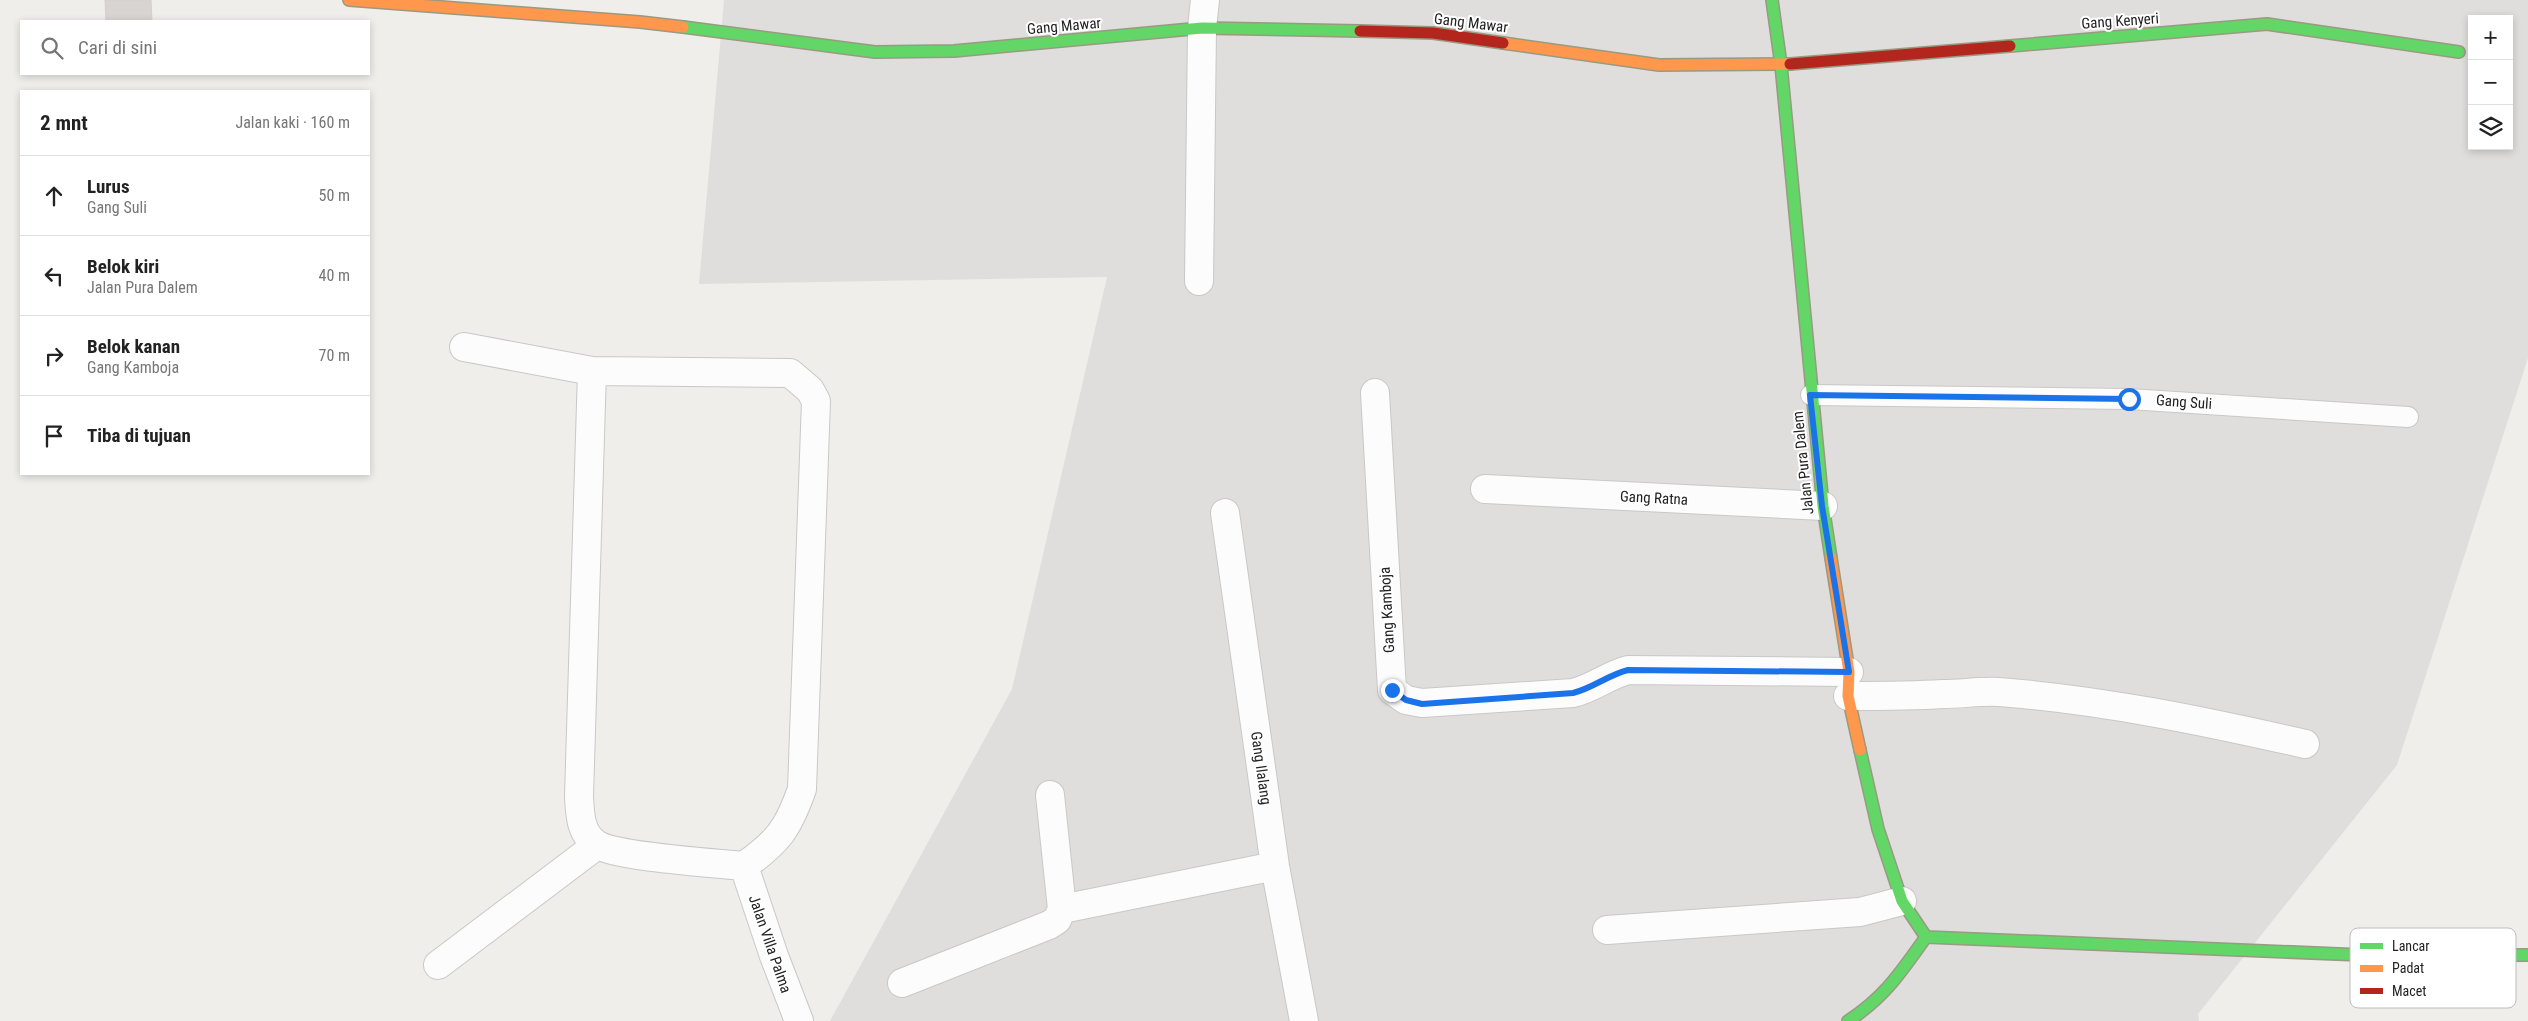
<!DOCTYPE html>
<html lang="id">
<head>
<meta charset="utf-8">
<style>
  body { margin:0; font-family:"Roboto Condensed",sans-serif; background:#f2f2f2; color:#222 }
  .controls { position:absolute; right:15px; top:15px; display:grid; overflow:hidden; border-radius:0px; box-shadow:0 2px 8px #0003 }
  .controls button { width:45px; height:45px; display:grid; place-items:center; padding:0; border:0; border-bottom:1px solid #e0e0e0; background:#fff; color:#222; font:25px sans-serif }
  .stop { position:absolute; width:15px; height:15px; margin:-11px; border:4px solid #1a73e8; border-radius:50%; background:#fff }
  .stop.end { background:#1a73e8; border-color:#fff; box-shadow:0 1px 5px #0008 }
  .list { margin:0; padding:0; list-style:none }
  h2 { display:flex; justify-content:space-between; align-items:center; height:65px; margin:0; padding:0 20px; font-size:21px }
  h2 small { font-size:16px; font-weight:400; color:#767676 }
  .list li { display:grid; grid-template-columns:32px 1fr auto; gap:15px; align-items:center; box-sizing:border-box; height:80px; padding:0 20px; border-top:1px solid #e0e0e0 }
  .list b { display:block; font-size:19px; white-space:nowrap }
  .list p { margin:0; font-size:16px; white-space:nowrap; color:#767676 }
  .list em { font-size:16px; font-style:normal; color:#767676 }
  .icon { flex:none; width:28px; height:28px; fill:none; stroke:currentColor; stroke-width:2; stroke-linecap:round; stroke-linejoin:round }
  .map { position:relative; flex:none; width:2528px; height:1021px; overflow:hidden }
  .search { position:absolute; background:#fff; box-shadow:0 2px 8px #0003; left:20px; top:20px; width:350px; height:55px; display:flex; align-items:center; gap:12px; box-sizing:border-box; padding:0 18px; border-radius:0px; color:#767676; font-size:19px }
  .panel { position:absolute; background:#fff; box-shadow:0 2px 8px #0003; left:20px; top:90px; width:350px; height:385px; border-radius:0px }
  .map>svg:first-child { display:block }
  .residential { fill:#dfdedc; fill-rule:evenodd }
  .building { fill:#d7d4d2; stroke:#d3d0cc }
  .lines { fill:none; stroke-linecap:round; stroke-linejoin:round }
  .lane-casing { stroke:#c9c8c7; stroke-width:22 }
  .street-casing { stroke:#c9c8c7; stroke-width:30 }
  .fast-casing { stroke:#999a82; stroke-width:14 }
  .slow-casing { stroke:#999a82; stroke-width:14 }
  .jam-casing { stroke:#999a82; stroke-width:14 }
  .lane { stroke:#fdfcfc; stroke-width:20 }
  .street { stroke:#fdfcfc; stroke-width:28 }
  .fast { stroke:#63d668; stroke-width:11 }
  .slow { stroke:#ff974d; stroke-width:11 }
  .jam { stroke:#b3261e; stroke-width:11 }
  .route { stroke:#1a73e8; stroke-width:6 }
  .labels { text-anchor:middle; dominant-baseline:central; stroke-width:4; stroke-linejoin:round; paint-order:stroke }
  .street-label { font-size:15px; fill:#222; stroke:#fff }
  .key { fill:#fff; stroke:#bdbdbd; stroke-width:1 }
  .key-label { font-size:14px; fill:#222 }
</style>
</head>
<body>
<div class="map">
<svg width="2528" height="1021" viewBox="0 0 2528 1021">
  <rect width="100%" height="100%" fill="#f0eeeb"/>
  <!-- residential -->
  <path class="residential" d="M724 0H2528V358L2397 765 2198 1014 2199 1021H830L1012 689 1107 277 699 284ZM2472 19H2509V146H2472Z"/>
  <!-- building -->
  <path class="building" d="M105 0H151L152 21H106Z"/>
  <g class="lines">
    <defs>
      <path id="lane" d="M1811 395 2129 399 2408 417"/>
      <path id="street" d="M1199 281 1202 28 1205 0
        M464 347 592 371 790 373 810 390 816 401 802 789C788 829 778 842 744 866 716 863 615 857 596 844 580 833 580 814 579 796L592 371
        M1375 393 1392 690 1406 700 1422 703 1573 693C1593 688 1609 675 1628 670L1849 672
        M1485 489 1823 506
        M1225 513 1275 866 1304 1021
        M1848 696C1880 696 1911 696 1943 694 1961 694 1981 691 1999 692 2103 700 2204 721 2305 744
        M1050 795 1062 909
        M744 866 774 956 799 1021
        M1607 930 1860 912 1902 901
        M438 965 597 845
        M902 983 1049 925 1057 920 1062 909 1275 866"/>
      <path id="fast" d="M1772 0 1781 65 1823 506 1831 558
        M683 27 875 52 954 51 1202 28 1360 31
        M2010 46 2267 24 2459 52
        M1860 750 1878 829 1902 901 1926 937
        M1926 937 2386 956 2528 955
        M1848 1021C1885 997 1901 972 1926 937"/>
      <path id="slow" d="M349 0 640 22 683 27
        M1503 43 1659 65 1790 64
        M1831 558 1849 672 1848 696 1860 750"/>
      <path id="jam" d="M1360 31 1433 33 1503 43
        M1790 64 2010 46"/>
    </defs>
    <!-- lane casing -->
    <use href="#lane" class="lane-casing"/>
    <!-- street casing -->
    <use href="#street" class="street-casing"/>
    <!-- fast casing -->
    <use href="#fast" class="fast-casing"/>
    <!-- slow casing -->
    <use href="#slow" class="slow-casing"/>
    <!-- jam casing -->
    <use href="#jam" class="jam-casing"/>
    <!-- lane -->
    <use href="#lane" class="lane"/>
    <!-- street -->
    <use href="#street" class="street"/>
    <!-- fast -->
    <use href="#fast" class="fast"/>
    <!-- slow -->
    <use href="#slow" class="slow"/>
    <!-- jam -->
    <use href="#jam" class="jam"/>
  </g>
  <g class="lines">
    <!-- route -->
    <path class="route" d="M1392 690 1406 700 1422 704 1573 693C1593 688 1608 675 1628 670L1849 672 1822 506 1810 395 2129 399"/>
  </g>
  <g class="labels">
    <!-- street labels -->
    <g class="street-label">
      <text transform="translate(2120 21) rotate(-4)">Gang Kenyeri</text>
      <text transform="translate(1471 23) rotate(7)">Gang Mawar</text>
      <text transform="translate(1064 26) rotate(-5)">Gang Mawar</text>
      <text transform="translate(2184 402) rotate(4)">Gang Suli</text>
      <text transform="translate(1803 463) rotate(-96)">Jalan Pura Dalem</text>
      <text transform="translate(1654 498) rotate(3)">Gang Ratna</text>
      <text transform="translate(1387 610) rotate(-93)">Gang Kamboja</text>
      <text transform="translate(1261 768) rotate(82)">Gang Ilalang</text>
      <text transform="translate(770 944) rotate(71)">Jalan Villa Palma</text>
    </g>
  </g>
  <!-- legend -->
  <rect x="2350" y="928" width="166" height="80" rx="8" class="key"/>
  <rect x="2360" y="943" width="23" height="6" fill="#63d668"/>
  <rect x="2360" y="965" width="23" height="7" fill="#ff974d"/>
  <rect x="2360" y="988" width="23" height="6" fill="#b3261e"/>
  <g class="key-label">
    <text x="2392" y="951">Lancar</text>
    <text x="2392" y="973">Padat</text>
    <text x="2392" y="996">Macet</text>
  </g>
</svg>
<div class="controls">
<button>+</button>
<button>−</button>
<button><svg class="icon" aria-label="layers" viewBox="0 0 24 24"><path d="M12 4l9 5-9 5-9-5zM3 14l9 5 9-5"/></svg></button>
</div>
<div class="stop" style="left:2129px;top:399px"></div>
<div class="stop end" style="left:1392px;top:690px"></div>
<div class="search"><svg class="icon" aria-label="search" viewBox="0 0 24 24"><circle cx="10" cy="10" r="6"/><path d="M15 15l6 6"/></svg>Cari di sini</div>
<section class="panel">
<h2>2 mnt<small>Jalan kaki · 160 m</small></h2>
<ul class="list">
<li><svg class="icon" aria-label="ahead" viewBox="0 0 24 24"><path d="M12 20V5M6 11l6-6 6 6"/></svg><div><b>Lurus</b><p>Gang Suli</p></div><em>50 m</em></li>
<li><svg class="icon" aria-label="left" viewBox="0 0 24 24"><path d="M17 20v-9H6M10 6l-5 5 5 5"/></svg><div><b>Belok kiri</b><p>Jalan Pura Dalem</p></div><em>40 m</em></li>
<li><svg class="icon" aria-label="right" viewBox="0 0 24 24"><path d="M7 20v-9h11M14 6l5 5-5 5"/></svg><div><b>Belok kanan</b><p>Gang Kamboja</p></div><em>70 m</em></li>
<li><svg class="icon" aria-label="arrive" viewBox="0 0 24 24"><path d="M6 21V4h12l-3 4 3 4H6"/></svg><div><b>Tiba di tujuan</b></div></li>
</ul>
</section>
</div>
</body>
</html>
